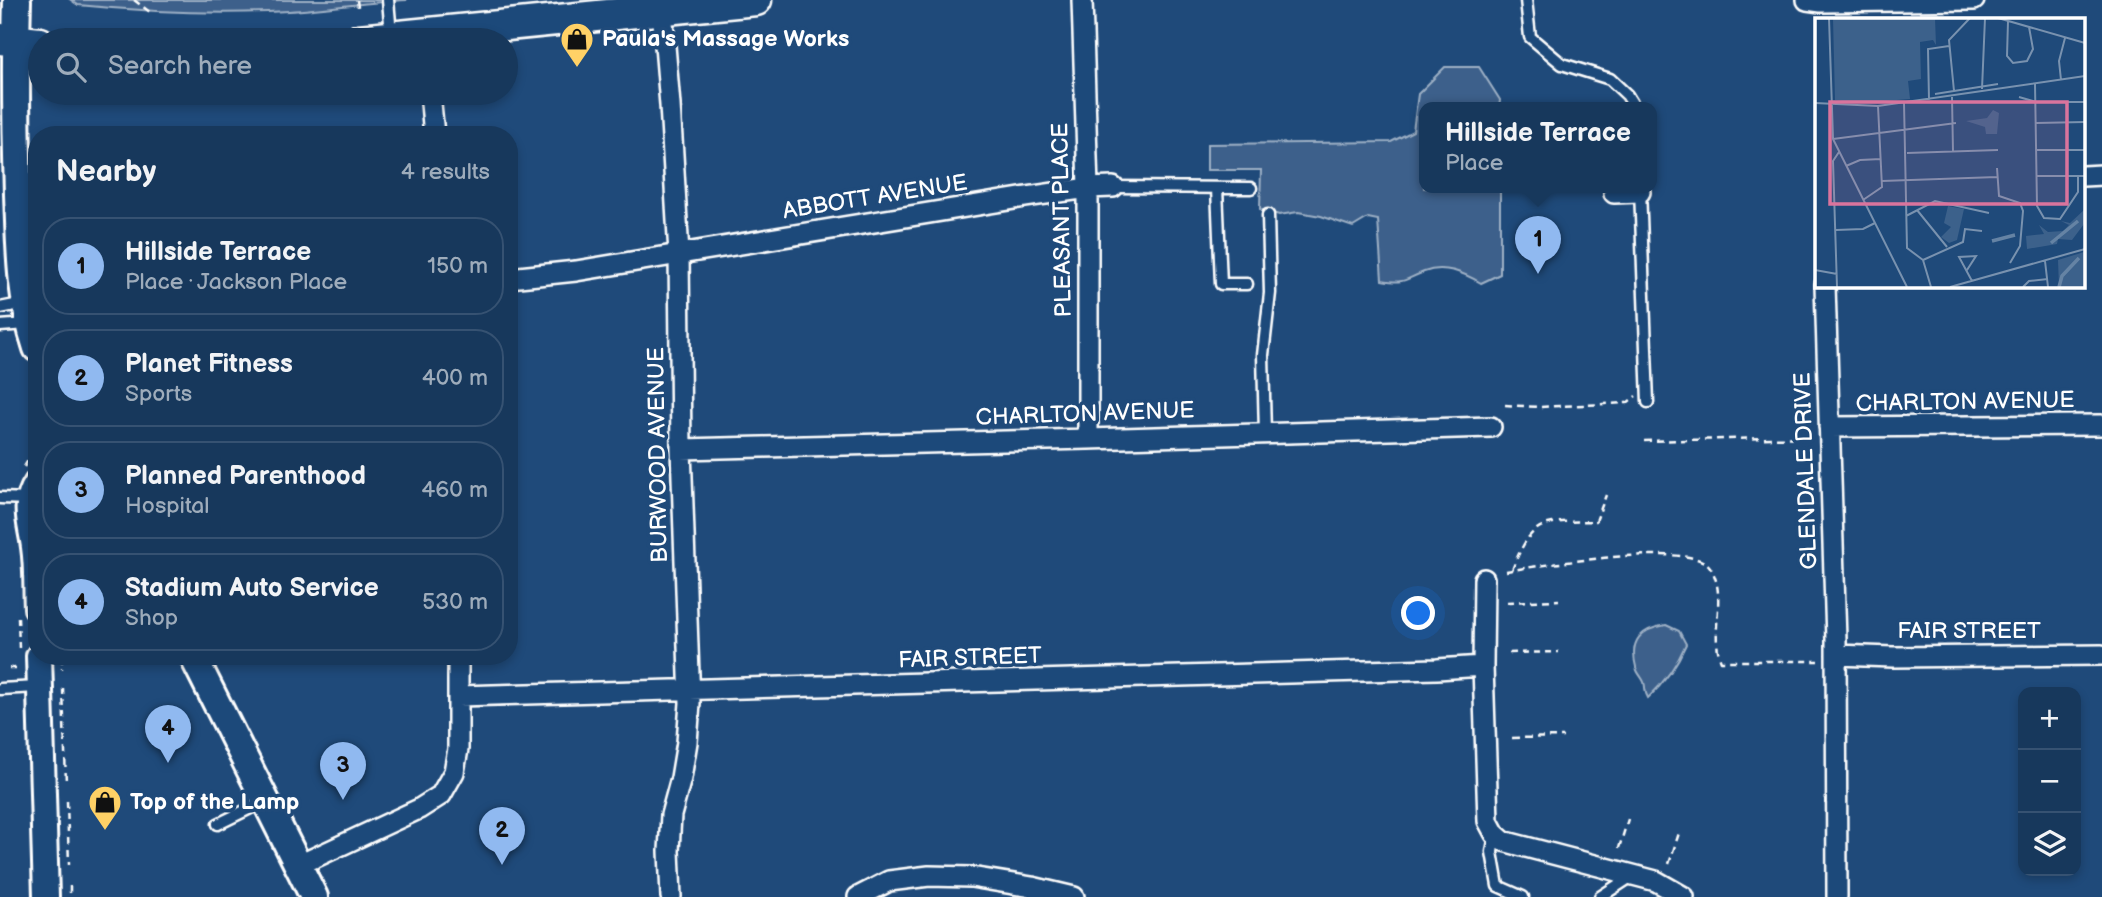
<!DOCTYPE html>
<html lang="en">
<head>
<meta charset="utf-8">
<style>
  body { margin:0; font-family:"Balsamiq Sans",sans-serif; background:#244365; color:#f1f3f6 }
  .controls { position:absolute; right:21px; bottom:21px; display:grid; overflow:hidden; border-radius:14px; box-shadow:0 4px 10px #0003 }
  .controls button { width:63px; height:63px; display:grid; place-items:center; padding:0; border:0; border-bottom:2px solid #365272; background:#17385c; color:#f1f3f6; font:35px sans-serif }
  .you { position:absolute; left:1419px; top:614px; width:24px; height:24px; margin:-18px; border:5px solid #fff; border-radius:50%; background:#1a73e8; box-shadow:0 0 0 10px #1a73e833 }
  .badge { display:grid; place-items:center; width:46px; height:46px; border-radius:50%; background:#90b9f0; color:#111; font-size:23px; font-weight:700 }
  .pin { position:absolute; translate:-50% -58px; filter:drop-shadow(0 2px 4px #0008) }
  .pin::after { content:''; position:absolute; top:37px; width:24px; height:21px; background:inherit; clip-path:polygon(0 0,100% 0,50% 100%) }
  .popup { position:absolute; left:1419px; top:102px; width:238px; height:91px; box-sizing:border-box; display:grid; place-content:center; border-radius:14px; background:#17385c; filter:drop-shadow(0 2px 5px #0005); font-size:23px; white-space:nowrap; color:#9eacbb }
  .popup b { font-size:26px; color:#f1f3f6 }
  .popup::after { content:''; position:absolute; left:50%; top:100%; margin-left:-14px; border:14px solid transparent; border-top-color:#17385c }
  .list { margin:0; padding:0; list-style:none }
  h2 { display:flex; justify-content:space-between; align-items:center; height:91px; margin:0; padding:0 28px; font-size:30px }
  h2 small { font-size:23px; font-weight:400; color:#9eacbb }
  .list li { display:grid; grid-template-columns:46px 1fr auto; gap:21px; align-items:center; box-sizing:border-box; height:98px; margin:0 14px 14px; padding:0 14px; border:2px solid #365272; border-radius:28px }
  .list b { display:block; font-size:26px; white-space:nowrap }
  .list p { margin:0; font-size:23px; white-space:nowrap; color:#9eacbb }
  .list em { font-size:23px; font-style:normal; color:#9eacbb }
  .icon { flex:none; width:38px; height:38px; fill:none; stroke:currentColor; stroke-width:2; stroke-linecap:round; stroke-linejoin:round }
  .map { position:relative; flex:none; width:2102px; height:897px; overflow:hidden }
  .search { position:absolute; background:#17385c; box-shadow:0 4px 10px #0003; left:28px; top:28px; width:490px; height:77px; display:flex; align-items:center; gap:18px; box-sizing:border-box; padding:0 24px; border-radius:38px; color:#9eacbb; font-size:26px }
  .panel { position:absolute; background:#17385c; box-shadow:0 4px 10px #0003; left:28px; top:126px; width:490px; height:539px; border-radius:28px }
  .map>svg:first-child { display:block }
  .green { fill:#3c618b; stroke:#9eb0c5; stroke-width:2 }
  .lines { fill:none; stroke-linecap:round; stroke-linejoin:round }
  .service-casing { stroke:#fff; stroke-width:15 }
  .minor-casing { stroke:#fff; stroke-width:24 }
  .tertiary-casing { stroke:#fff; stroke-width:30 }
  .secondary-casing { stroke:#fff; stroke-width:32 }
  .primary-casing { stroke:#fff; stroke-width:35 }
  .path { stroke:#fff; stroke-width:2.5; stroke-dasharray:7 5; stroke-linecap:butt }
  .service { stroke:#1f4a7a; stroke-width:10 }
  .minor { stroke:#1f4a7a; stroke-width:19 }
  .tertiary { stroke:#1f4a7a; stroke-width:24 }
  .secondary { stroke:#1f4a7a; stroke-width:26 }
  .primary { stroke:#1f4a7a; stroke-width:30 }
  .labels { text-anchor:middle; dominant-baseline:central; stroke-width:7; stroke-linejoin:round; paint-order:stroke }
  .poi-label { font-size:23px; font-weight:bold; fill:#fff; stroke:#1f4a7a; text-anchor:start }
  .street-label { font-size:23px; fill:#fff; stroke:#1f4a7a }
  .inset-river { fill:none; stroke:#6583a4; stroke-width:3.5 }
  .inset-road { fill:none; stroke:#7992af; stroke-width:2 }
  .view { fill:#da749d; fill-opacity:0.15; stroke:#da749d; stroke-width:3.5 }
  .inset-edge { fill:none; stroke:#fff; stroke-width:3.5 }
</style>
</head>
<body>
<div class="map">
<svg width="2102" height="897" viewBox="0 0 2102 897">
  <rect width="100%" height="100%" fill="#1f4a7a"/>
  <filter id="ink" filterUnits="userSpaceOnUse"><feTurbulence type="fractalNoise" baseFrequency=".0143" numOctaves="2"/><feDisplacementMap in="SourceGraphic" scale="14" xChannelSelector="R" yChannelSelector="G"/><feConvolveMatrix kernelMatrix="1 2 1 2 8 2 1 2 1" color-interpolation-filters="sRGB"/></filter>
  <g filter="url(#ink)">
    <!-- green -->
    <path class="green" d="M71 0H407C367 2 328 9 289 11 218 15 148 12 78 5Z
      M1445 67H1479L1500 100 1499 108H1424V188H1500V274L1481 283C1464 273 1444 264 1424 272 1403 280 1406 284 1382 280L1378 220 1368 218 1353 227 1321 216 1298 212 1279 215 1260 209 1261 170H1207V144L1391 142 1413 131 1418 94Z
      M1666 625 1679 631 1686 644C1677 665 1665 682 1648 698 1644 692 1646 688 1644 682 1642 677 1637 673 1636 667 1629 640 1641 629 1666 625Z"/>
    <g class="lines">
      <defs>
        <path id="service" d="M388 0 391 34
          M1526 0 1530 37 1562 64 1610 79 1627 95 1635 108
          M1113 187 1251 188
          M1217 188 1221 284H1247
          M1640 189 1648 402
          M0 308 25 303
          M0 326 27 324
          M1265 433 1263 355 1270 293 1268 215
          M0 498 29 499
          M0 689 38 687
          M218 824 263 802
          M1495 834 1492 852 1498 886 1523 897
          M1600 897 1632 876"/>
        <path id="minor" d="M1082 0 1088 188V439
          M1807 0 1821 2 1974 0
          M662 10 670 105 679 254 681 449 690 703 687 742 681 778 671 815 669 851 671 897
          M430 93 434 135
          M2083 176 2102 175
          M1614 193 1640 192
          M509 278 576 271 1026 197 1088 188 1113 187
          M1825 285 1836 640 1837 897
          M1829 427 2102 425
          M681 449 1088 439 1491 427
          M1484 579 1483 666 1488 821 1495 834 1503 841 1656 881 1684 897
          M1836 655 1893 657 2102 655
          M459 696 1437 669 1483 666
          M299 865 419 809 441 795 454 772 458 749V656
          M858 897 889 881 929 876 971 877 1032 887 1074 897"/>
        <path id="tertiary" d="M37 483C22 505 31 524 34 547 37 567 36 588 37 608
          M39 656 46 897"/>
        <path id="secondary" d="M17 0C15 65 16 129 18 194 20 246 20 298 37 348
          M193 656 314 897"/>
        <path id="primary" d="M0 39 40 43
          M359 40 756 0"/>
      </defs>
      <!-- service casing -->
      <use href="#service" class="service-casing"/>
      <!-- minor casing -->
      <use href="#minor" class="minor-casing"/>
      <!-- tertiary casing -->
      <use href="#tertiary" class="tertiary-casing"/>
      <!-- secondary casing -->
      <use href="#secondary" class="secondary-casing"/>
      <!-- primary casing -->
      <use href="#primary" class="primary-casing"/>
      <!-- path -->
      <path class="path" d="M134 0 150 12
        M357 0 358 7
        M1505 405 1539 407 1627 403 1636 396
        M1644 441 1812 437
        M24 467 37 445
        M1512 570C1533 516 1544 523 1596 521L1606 495
        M1506 571C1538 566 1693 540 1710 567 1728 595 1709 631 1721 661H1818
        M1507 602 1559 600
        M18 617 19 649
        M1509 653 1559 652
        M62 656V669
        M9 668H20
        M63 688 66 784
        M1512 738 1563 737
        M67 801 69 865
        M1619 848 1628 819
        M1669 864 1679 833
        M70 886V897"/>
      <!-- service -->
      <use href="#service" class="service"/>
      <!-- minor -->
      <use href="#minor" class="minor"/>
      <!-- tertiary -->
      <use href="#tertiary" class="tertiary"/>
      <!-- secondary -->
      <use href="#secondary" class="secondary"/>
      <!-- primary -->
      <use href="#primary" class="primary"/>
    </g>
  </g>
  <!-- icons -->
  <defs>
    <symbol id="shop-pin" viewBox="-11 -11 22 30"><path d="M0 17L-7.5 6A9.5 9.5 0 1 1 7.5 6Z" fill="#ffd166" stroke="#1f4a7a"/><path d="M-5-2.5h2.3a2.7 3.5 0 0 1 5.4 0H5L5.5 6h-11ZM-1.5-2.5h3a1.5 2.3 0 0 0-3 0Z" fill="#111"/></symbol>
  </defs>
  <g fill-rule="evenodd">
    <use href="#shop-pin" x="558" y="20" width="38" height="52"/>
    <use href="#shop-pin" x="86" y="783" width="38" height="52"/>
  </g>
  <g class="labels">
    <!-- poi labels -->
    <g class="poi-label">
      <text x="602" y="39">Paula's Massage Works</text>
      <text x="130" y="802">Top of the Lamp</text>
    </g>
    <!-- street labels -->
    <g class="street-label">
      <text transform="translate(875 197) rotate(-9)">ABBOTT AVENUE</text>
      <text transform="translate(1062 220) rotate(-91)">PLEASANT PLACE</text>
      <text transform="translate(1965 402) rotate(-1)">CHARLTON AVENUE</text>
      <text transform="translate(1085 414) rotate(-2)">CHARLTON AVENUE</text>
      <text transform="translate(658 455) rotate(-91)">BURWOOD AVENUE</text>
      <text transform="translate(1806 471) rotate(-92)">GLENDALE DRIVE</text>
      <text x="1969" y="631">FAIR STREET</text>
      <text transform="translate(970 658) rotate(-2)">FAIR STREET</text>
    </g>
  </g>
  <!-- overview -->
  <g transform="translate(1815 18)">
    <rect width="270" height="270" fill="#1f4a7a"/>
    <path d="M18 0H120L121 27 118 22 105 24 106 61 93 63 95 81 43 85 20 82ZM178 92 184 95 182 116H171L170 109 151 103 172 100ZM133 188 149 191 142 222 134 225 126 219 136 209 129 205ZM269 192V206L257 222 243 221 242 226 212 231 211 218 229 216 224 207 233 214 248 213 254 207 246 203 255 205ZM269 234V269H244L243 242Z" fill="#3c618b"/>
    <path class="inset-river" d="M177 223 200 217M236 225 263 203M244 269 247 258 264 240"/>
    <path class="inset-road" d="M14 0 18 121 92 269M183 0 270 25M193 3 192 38 198 45 212 43 218 31 214 9M246 62 244 43 250 20M220 66 222 188 229 200 245 201 263 174V158M167 71 170 0M139 73 134 22 155 0M120 76 183 66M137 79 138 134M204 79 221 84H270M114 82 113 31 134 28M0 85 63 88 270 58M89 85 92 230 108 242 116 269M221 105 270 104M18 121 141 105M221 132H270M92 135 183 132M31 148 45 142 66 141M182 150 184 178 205 185 208 193 205 228 195 245M222 158H270M67 163 182 159M48 182 67 169 63 88M102 192 132 229M91 198 120 183 174 195M21 212 48 211 60 205M108 242 148 224 150 211 167 213M230 243 233 269M0 252 22 256M152 252 161 238 144 239 157 263M22 269 18 143 24 134M135 269 270 231M208 269 214 263 233 261"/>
    <path class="view" d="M15 84H252V186H15Z"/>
    <rect width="270" height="270" class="inset-edge"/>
  </g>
</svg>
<div class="controls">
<button>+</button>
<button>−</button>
<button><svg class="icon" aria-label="layers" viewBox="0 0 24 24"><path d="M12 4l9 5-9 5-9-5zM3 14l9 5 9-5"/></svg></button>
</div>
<div class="you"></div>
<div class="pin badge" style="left:1538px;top:274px">1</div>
<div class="popup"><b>Hillside Terrace</b>Place</div>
<div class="pin badge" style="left:502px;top:865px">2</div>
<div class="pin badge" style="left:343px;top:800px">3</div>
<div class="pin badge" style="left:168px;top:763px">4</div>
<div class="search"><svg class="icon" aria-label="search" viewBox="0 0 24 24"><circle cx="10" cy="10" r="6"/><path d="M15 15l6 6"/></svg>Search here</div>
<section class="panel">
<h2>Nearby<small>4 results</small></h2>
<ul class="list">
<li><span class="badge">1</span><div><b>Hillside Terrace</b><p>Place · Jackson Place</p></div><em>150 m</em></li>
<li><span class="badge">2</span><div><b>Planet Fitness</b><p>Sports</p></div><em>400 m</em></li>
<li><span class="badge">3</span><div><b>Planned Parenthood</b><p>Hospital</p></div><em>460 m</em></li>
<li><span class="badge">4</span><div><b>Stadium Auto Service</b><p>Shop</p></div><em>530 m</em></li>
</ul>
</section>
</div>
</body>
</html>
